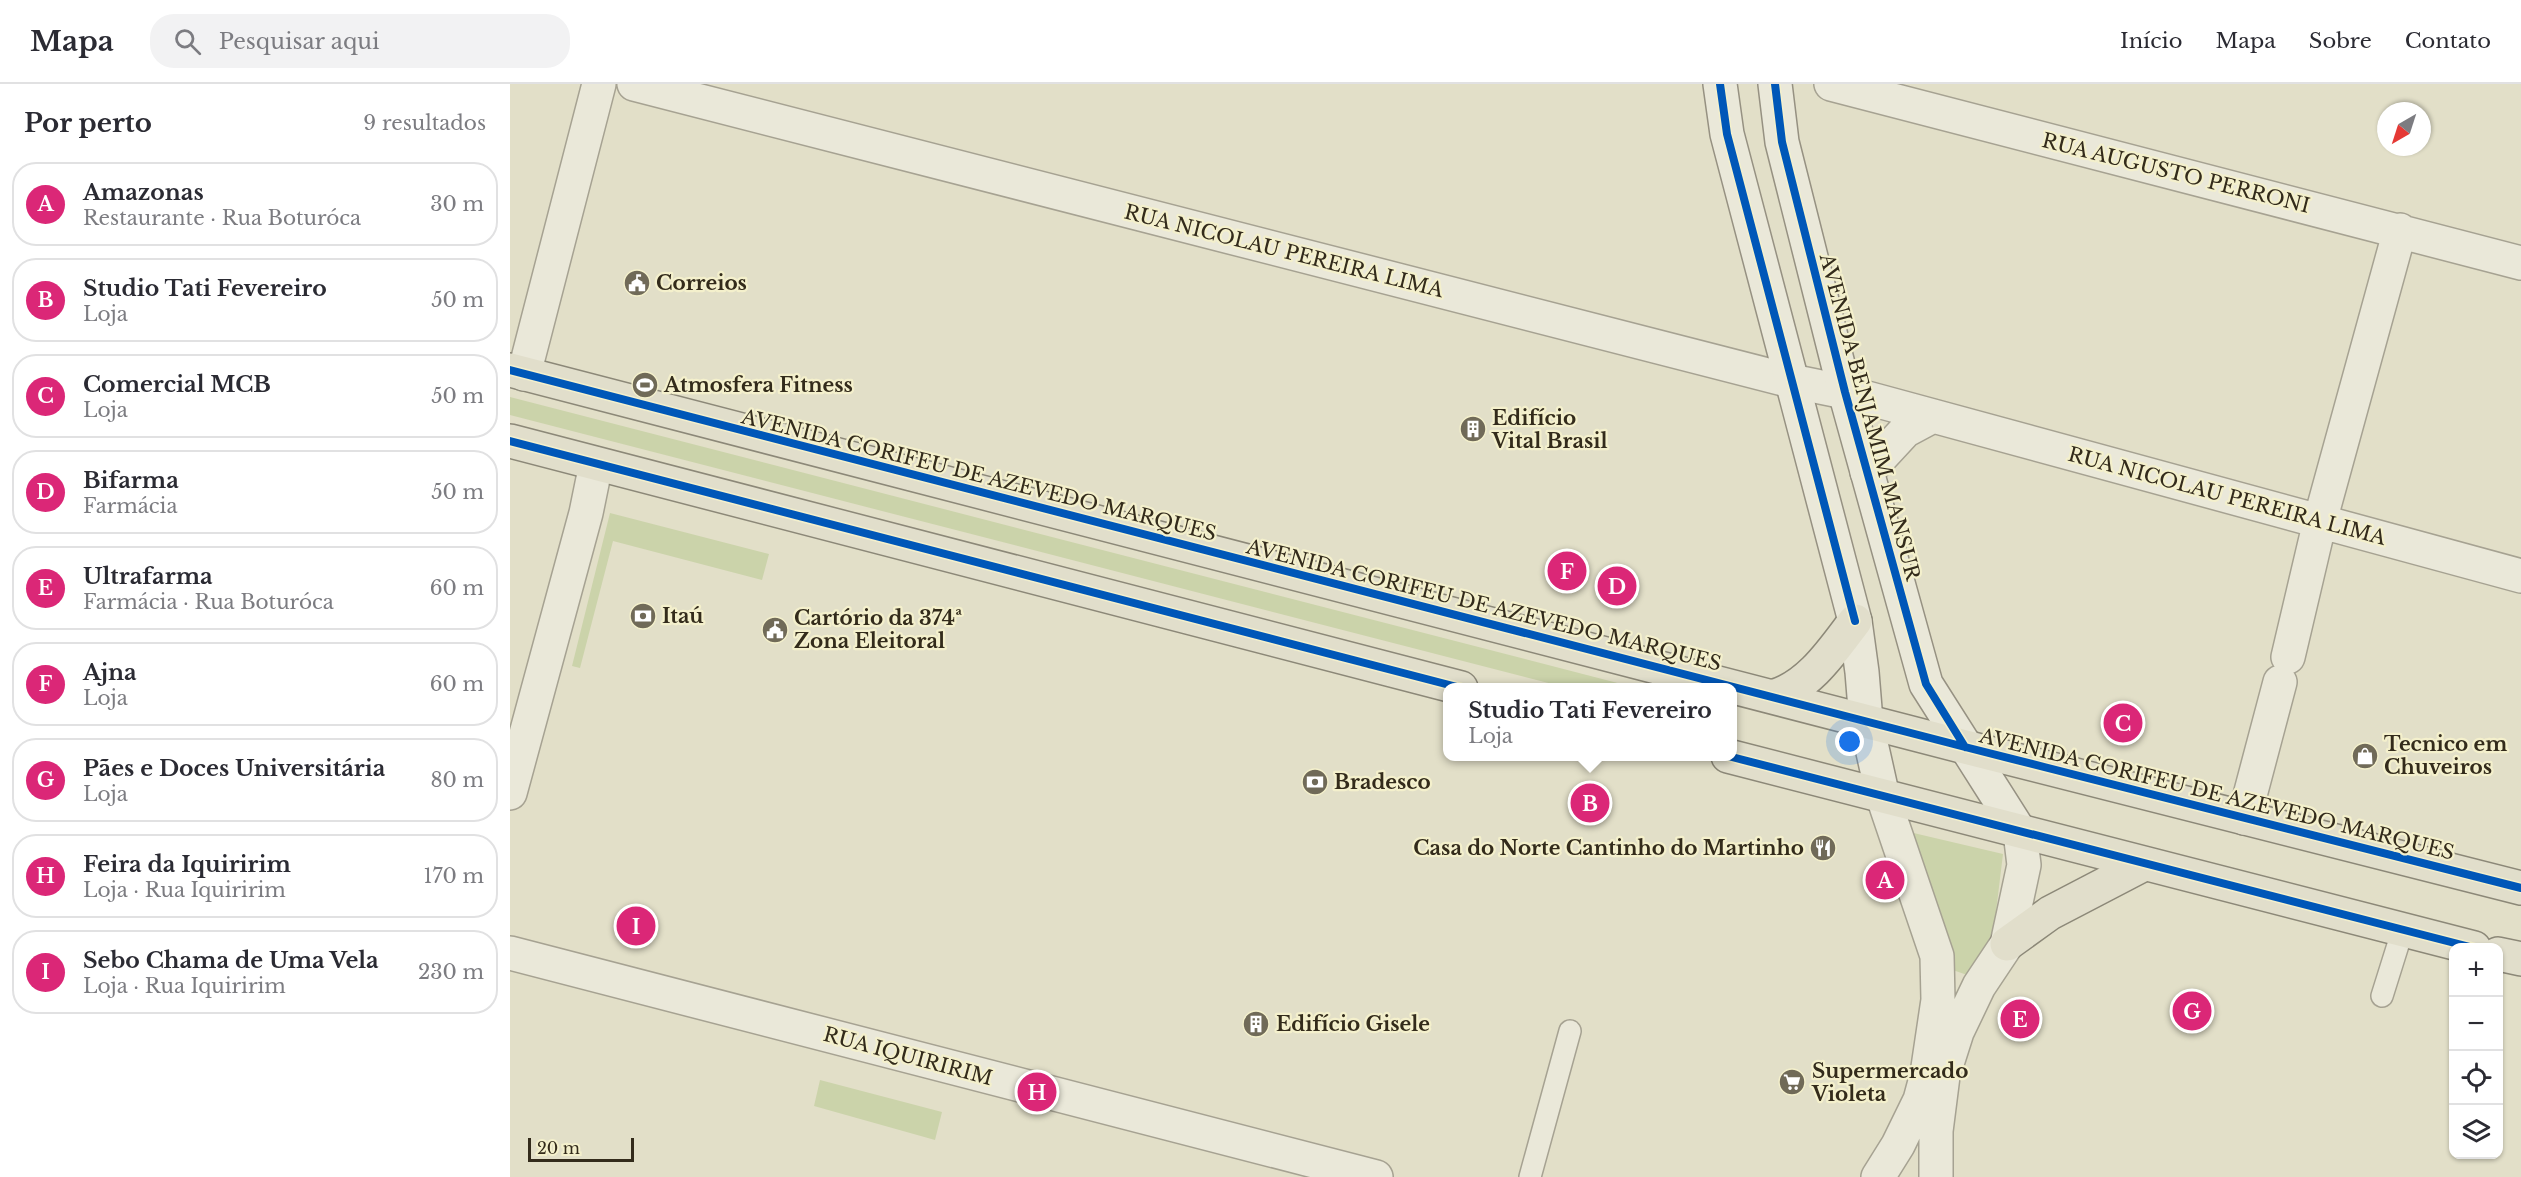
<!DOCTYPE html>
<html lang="pt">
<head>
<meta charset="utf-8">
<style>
  body { margin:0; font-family:"Libre Baskerville",serif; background:#f2f2f3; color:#2b2b33 }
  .controls { position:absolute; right:18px; bottom:18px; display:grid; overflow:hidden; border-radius:12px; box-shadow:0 2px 4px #0004 }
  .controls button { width:54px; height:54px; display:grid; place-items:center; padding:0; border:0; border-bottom:2px solid #e1e1e2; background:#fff; color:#2b2b33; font:30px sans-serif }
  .compass { position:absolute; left:1867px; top:18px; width:54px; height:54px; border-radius:50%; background:#fff; box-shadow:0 2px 4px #0004; rotate:219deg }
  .scale { position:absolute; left:18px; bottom:15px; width:106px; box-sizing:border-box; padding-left:6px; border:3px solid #332b1b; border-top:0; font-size:16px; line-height:21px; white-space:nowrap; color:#332b1b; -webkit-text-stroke:4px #f4f0cc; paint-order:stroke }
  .you { position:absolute; left:1340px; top:658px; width:21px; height:21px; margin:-15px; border:4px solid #fff; border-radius:50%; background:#1a73e8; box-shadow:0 0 0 9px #1a73e833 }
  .badge { display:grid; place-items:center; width:39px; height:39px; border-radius:50%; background:#db2777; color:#fff; font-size:20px; font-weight:700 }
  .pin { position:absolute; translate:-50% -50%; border:3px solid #fff; box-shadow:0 2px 6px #0006 }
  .popup { position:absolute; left:933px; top:599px; width:294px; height:78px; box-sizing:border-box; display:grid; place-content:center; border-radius:12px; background:#fff; filter:drop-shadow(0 2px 4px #0005); font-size:20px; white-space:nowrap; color:#7c7c81 }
  .popup b { font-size:22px; color:#2b2b33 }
  .popup::after { content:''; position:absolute; left:50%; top:100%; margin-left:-12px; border:12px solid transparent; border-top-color:#fff }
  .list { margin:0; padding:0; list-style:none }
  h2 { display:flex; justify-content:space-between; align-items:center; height:78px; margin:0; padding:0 24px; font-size:26px }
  h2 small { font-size:20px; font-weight:400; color:#7c7c81 }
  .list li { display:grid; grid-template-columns:39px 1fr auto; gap:18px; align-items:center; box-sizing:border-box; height:84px; margin:0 12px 12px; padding:0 12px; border:2px solid #e1e1e2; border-radius:24px }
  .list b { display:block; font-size:22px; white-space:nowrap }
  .list p { margin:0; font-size:20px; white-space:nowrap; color:#7c7c81 }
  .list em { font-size:20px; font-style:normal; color:#7c7c81 }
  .icon { flex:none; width:33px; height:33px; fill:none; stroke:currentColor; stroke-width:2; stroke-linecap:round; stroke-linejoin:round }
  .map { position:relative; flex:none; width:2011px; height:1093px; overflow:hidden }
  header { display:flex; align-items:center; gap:36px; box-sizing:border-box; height:84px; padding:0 30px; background:#fff; border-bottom:2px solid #e1e1e2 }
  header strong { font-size:28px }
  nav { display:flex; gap:33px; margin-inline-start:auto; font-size:21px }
  .search { width:420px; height:54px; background:#f2f2f3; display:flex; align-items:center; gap:15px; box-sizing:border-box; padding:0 21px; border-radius:24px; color:#7c7c81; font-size:22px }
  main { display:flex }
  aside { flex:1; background:#fff }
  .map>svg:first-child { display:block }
  .green { fill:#cbd3aa }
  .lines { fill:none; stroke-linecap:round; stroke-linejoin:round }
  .service-casing { stroke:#a6a292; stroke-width:24 }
  .minor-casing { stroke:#a6a292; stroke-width:36 }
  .secondary-casing { stroke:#969182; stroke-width:36 }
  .primary-casing { stroke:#8c8878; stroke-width:36 }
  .service { stroke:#eae8d9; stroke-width:21 }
  .minor { stroke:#eae8d9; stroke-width:33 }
  .secondary { stroke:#eae8d9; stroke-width:33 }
  .primary { stroke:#e1decb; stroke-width:33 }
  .cycleway-casing { stroke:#f4f0cc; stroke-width:11 }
  .cycleway { stroke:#0057b8; stroke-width:8 }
  .labels { text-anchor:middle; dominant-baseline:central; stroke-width:4.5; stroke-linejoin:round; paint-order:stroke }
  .street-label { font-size:20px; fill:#332b1b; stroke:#f4f0cc }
  .poi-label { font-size:20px; font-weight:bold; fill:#332b1b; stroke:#f4f0cc; text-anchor:start }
</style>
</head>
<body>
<header>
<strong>Mapa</strong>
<div class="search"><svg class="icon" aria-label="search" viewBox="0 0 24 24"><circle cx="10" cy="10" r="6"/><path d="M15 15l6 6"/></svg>Pesquisar aqui</div>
<nav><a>Início</a><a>Mapa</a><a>Sobre</a><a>Contato</a></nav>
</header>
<main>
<aside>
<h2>Por perto<small>9 resultados</small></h2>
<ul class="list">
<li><span class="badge">A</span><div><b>Amazonas</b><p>Restaurante · Rua Boturóca</p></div><em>30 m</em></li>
<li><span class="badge">B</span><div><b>Studio Tati Fevereiro</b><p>Loja</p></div><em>50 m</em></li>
<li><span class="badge">C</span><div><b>Comercial MCB</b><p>Loja</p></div><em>50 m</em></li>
<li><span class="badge">D</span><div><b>Bifarma</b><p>Farmácia</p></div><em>50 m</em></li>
<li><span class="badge">E</span><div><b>Ultrafarma</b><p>Farmácia · Rua Boturóca</p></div><em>60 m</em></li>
<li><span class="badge">F</span><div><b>Ajna</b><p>Loja</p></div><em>60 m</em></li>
<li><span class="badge">G</span><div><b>Pães e Doces Universitária</b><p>Loja</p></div><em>80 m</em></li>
<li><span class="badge">H</span><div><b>Feira da Iquiririm</b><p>Loja · Rua Iquiririm</p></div><em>170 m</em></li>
<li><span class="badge">I</span><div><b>Sebo Chama de Uma Vela</b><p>Loja · Rua Iquiririm</p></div><em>230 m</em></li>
</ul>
</aside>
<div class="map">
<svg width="2011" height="1093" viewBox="0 0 2011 1093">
  <rect width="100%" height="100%" fill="#e2dfc8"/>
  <!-- green -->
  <path class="green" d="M0 313 1123 603H1054L0 331Z
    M100 429 259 470 252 496 103 457 70 584 62 582Z
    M1395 747 1493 770 1484 844 1463 893 1437 884Z
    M310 996 432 1028 425 1056 304 1022Z"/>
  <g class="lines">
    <defs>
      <path id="service" d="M1872 912 1893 845
        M1020 1093 1060 947"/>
      <path id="minor" d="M124 0 1281 297 1335 308 2011 492
        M1321 0 2011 179
        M14 290 89 0
        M1357 388 1395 347 1423 332
        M1778 573 1810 437 1890 146
        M0 709 76 429 86 380
        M1734 734 1770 598
        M0 869 866 1093
        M1368 1093 1388 1061 1410 1016 1417 990 1428 916 1427 872 1373 713
        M1426 1093V1047L1433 992 1447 948 1469 902 1497 860 1514 781 1510 748"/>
      <path id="secondary" d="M1210 0 1217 50 1345 537 1352 588 1356 637 1373 713
        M1265 0 1272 58 1335 308 1416 600 1510 748"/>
      <path id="primary" d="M0 286 1455 663 2011 804
        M0 357 951 604
        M1262 613C1299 603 1323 566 1345 537
        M1218 672 1964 864
        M1497 860 1540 829 1634 780
        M1988 870 2011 875"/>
    </defs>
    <!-- service casing -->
    <use href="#service" class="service-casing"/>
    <!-- minor casing -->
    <use href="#minor" class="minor-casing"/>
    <!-- secondary casing -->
    <use href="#secondary" class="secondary-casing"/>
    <!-- primary casing -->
    <use href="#primary" class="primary-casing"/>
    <!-- service -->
    <use href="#service" class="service"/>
    <!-- minor -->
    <use href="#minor" class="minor"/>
    <!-- secondary -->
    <use href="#secondary" class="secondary"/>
    <!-- primary -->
    <use href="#primary" class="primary"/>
    <defs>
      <path id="cycleway" d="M1210 0 1217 50 1345 537
        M1265 0 1272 58 1335 308 1416 600 1455 663
        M0 286 1455 663 2011 804
        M0 357 951 604
        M1218 672 1964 864"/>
    </defs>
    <!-- cycleway casing -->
    <use href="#cycleway" class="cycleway-casing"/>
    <!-- cycleway -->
    <use href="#cycleway" class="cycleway"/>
  </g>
  <!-- icons -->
  <defs>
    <symbol id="civic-disc" viewBox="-11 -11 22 22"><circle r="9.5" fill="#706a58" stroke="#f4f0cc"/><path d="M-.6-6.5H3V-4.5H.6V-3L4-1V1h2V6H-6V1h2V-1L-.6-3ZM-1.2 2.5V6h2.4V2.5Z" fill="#fff"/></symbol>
    <symbol id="stadium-disc" viewBox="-11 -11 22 22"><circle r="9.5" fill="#706a58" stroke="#f4f0cc"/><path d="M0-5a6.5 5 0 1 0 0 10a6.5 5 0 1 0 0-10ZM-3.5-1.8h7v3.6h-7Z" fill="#fff"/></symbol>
    <symbol id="building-disc" viewBox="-11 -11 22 22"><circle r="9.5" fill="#706a58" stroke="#f4f0cc"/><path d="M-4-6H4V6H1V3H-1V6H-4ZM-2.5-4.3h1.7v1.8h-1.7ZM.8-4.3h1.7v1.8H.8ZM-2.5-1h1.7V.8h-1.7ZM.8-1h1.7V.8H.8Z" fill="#fff"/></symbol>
    <symbol id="bank-disc" viewBox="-11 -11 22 22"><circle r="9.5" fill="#706a58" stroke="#f4f0cc"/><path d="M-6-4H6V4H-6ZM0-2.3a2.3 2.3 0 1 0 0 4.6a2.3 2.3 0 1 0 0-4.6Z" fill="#fff"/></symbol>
    <symbol id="shop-disc" viewBox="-11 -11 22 22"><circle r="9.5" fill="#706a58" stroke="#f4f0cc"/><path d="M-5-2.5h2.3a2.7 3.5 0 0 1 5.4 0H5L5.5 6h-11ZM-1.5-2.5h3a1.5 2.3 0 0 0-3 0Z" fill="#fff"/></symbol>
    <symbol id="restaurant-disc" viewBox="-11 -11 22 22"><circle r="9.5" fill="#706a58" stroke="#f4f0cc"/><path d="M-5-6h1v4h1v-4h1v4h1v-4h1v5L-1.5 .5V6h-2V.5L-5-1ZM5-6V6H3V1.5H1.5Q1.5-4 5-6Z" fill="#fff"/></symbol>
    <symbol id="supermarket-disc" viewBox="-11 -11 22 22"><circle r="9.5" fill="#706a58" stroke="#f4f0cc"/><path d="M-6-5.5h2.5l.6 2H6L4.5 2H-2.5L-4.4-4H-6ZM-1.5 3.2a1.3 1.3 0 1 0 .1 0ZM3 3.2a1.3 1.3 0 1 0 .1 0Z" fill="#fff"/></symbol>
  </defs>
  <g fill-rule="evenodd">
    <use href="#civic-disc" x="112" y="184" width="30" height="30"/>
    <use href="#stadium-disc" x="120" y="286" width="30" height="30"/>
    <use href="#building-disc" x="948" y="330" width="30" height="30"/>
    <use href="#bank-disc" x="118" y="517" width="30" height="30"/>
    <use href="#civic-disc" x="250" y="531" width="30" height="30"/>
    <use href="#shop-disc" x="1840" y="657" width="30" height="30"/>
    <use href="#bank-disc" x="790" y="683" width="30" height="30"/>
    <use href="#restaurant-disc" x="1298" y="749" width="30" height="30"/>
    <use href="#building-disc" x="731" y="925" width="30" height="30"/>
    <use href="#supermarket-disc" x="1267" y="983" width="30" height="30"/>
  </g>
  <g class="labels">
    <!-- street labels -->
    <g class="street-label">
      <text transform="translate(1666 89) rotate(14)">RUA AUGUSTO PERRONI</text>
      <text transform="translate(774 167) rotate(14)">RUA NICOLAU PEREIRA LIMA</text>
      <text transform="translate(1360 333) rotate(75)">AVENIDA BENJAMIM MANSUR</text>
      <text transform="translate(469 391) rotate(14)">AVENIDA CORIFEU DE AZEVEDO MARQUES</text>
      <text transform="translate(1717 412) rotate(15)">RUA NICOLAU PEREIRA LIMA</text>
      <text transform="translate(974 521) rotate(14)">AVENIDA CORIFEU DE AZEVEDO MARQUES</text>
      <text transform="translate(1707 710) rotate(14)">AVENIDA CORIFEU DE AZEVEDO MARQUES</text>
      <text transform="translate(398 972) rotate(15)">RUA IQUIRIRIM</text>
    </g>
    <!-- poi labels -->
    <g class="poi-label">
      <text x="146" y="199">Correios</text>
      <text x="154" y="301">Atmosfera Fitness</text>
      <text x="982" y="334">Edifício<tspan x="982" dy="23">Vital Brasil</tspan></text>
      <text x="152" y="532">Itaú</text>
      <text x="284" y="534">Cartório da 374ª<tspan x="284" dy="23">Zona Eleitoral</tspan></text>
      <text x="1874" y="660">Tecnico em<tspan x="1874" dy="23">Chuveiros</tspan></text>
      <text x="824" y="698">Bradesco</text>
      <text x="1294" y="764" text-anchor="end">Casa do Norte Cantinho do Martinho</text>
      <text x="766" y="940">Edifício Gisele</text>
      <text x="1302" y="987">Supermercado<tspan x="1302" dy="23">Violeta</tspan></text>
    </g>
  </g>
</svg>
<div class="controls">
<button>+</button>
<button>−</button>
<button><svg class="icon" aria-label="locate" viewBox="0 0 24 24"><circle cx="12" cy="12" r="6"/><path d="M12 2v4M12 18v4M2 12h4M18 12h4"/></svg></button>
<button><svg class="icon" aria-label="layers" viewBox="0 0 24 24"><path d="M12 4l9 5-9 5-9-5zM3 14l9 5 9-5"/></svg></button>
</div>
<svg class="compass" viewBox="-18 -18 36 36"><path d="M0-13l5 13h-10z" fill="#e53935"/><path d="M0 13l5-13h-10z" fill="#7c7c81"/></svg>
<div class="scale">20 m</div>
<div class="you"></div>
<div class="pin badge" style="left:1375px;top:796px">A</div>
<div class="pin badge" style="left:1080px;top:719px">B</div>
<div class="popup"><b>Studio Tati Fevereiro</b>Loja</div>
<div class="pin badge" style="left:1613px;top:639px">C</div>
<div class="pin badge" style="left:1107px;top:502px">D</div>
<div class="pin badge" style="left:1510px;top:935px">E</div>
<div class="pin badge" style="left:1057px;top:487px">F</div>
<div class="pin badge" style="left:1682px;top:927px">G</div>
<div class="pin badge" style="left:527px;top:1008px">H</div>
<div class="pin badge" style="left:126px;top:842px">I</div>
</div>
</main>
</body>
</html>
